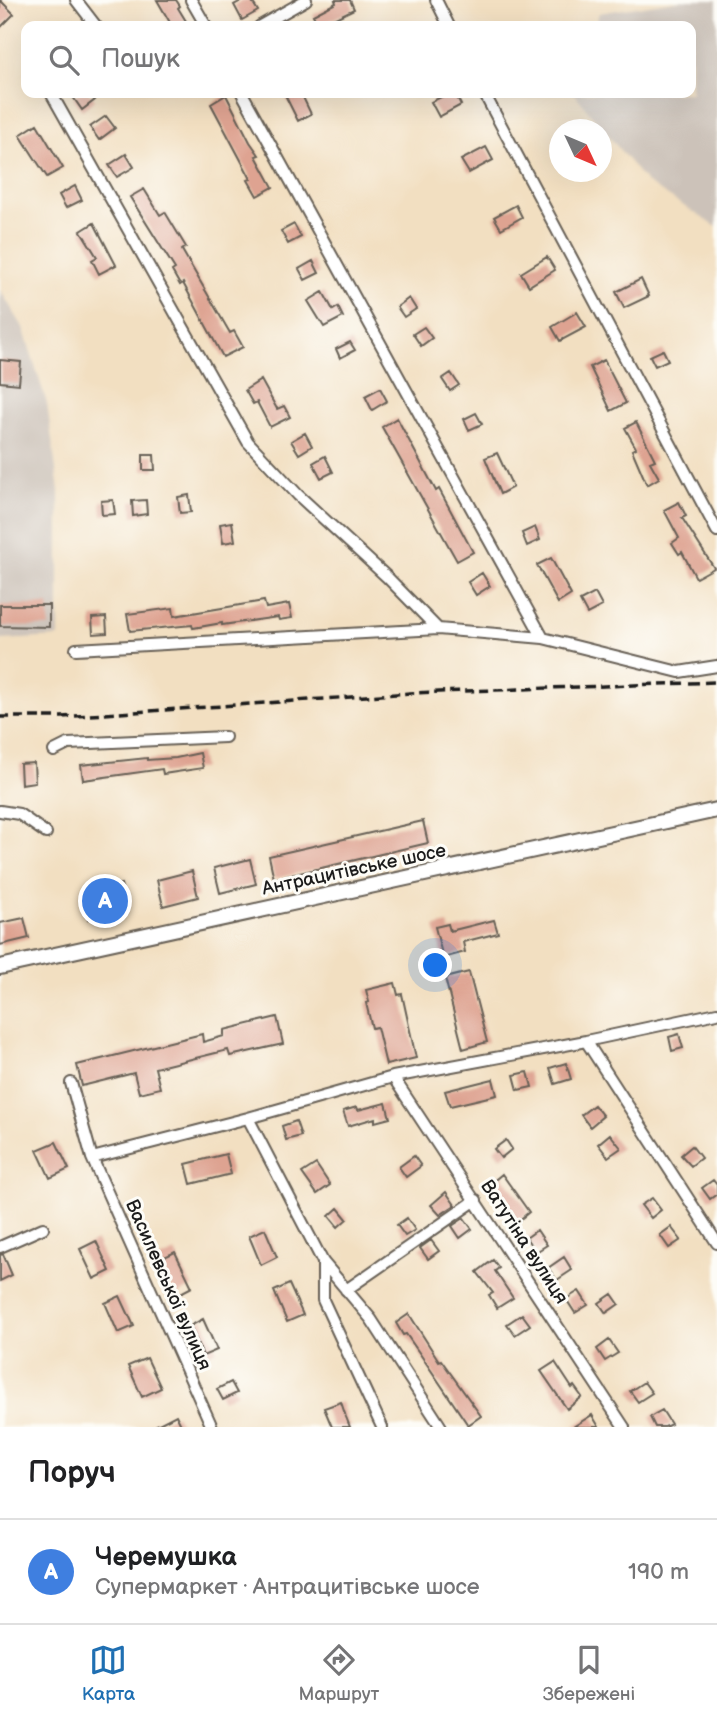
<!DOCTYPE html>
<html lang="uk">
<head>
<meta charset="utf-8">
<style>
  body { margin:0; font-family:"Balsamiq Sans",sans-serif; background:#f2f2f2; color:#202124 }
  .compass { position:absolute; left:549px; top:119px; width:63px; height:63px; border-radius:50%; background:#fff; box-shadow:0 7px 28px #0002; rotate:134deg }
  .you { position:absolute; left:436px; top:966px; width:24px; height:24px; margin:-18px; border:5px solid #fff; border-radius:50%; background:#1a73e8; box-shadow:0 0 0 10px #1a73e833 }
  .badge { display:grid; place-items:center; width:46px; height:46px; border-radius:50%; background:#1f6fb2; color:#fff; font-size:23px; font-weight:700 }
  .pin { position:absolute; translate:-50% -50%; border:4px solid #fff; box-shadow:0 2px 7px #0006 }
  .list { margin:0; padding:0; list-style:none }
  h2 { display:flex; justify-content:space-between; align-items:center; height:91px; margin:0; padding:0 28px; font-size:30px }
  h2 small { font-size:23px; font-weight:400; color:#757577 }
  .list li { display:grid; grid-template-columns:46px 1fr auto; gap:21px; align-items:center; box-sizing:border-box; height:105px; padding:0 28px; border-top:2px solid #e0e0e0 }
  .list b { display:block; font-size:26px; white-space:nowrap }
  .list p { margin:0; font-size:23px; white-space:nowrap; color:#757577 }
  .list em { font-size:23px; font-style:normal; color:#757577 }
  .icon { flex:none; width:38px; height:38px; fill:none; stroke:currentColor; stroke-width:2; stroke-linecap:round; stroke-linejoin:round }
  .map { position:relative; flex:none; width:717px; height:1427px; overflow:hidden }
  .search { position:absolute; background:#fff; box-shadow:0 7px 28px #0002; left:21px; right:21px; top:21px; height:77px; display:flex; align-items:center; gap:18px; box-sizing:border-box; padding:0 24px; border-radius:14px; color:#757577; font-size:26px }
  .sheet { height:196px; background:#fff }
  nav { display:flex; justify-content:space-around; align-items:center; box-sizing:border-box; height:98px; border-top:2px solid #e0e0e0; background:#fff; font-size:19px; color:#757577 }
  nav a { display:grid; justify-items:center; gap:4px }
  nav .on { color:#1f6fb2 }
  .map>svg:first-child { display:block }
  .industrial { fill:#ccc2b9 }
  .building { fill:#dea391 }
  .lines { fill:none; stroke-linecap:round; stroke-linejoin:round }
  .minor-casing { stroke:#676056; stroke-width:14 }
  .secondary-casing { stroke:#676056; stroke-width:18 }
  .minor { stroke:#fff; stroke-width:10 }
  .secondary { stroke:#fff; stroke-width:14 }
  .rail { stroke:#1c1c1c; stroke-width:3.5; stroke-dasharray:10 5; stroke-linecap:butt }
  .labels { text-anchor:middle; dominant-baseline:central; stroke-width:6; stroke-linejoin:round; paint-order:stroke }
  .street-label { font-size:19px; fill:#1c1c1c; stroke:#fdfcf7 }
</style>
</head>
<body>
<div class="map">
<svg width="717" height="1427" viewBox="0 0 717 1427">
  <rect width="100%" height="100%" fill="#fdfcf7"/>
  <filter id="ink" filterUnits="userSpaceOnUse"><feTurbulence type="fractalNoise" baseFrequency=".0143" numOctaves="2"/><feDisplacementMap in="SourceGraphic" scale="14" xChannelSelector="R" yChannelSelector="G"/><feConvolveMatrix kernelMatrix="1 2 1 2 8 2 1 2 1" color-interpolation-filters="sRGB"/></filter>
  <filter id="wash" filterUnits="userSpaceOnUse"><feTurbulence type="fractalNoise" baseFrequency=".00686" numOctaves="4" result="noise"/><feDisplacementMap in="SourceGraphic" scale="28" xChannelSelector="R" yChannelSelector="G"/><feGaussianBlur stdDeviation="1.57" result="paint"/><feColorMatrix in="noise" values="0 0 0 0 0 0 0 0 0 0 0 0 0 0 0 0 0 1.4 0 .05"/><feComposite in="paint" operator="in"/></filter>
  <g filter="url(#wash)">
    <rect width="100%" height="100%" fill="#f2dfc1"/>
    <!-- industrial -->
    <path class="industrial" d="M682 0H717V227L646 182 574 93H691V26H595L599 13Z
      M0 290 23 327 47 404 59 491V637L0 640Z"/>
    <g id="blocks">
      <!-- building -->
      <path class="building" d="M0 0 14 14 0 28Z
        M157 0H176L180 6 178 8 189 26H172Z
        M243 0H251L258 11 242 20 234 5Z
        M335 0H350L354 9 319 26 313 15 336 3Z
        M79 93H89L95 100 82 110 73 97Z
        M284 93H301L311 114 298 121Z
        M449 93H455L461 105 439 117 431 102Z
        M226 95 250 142 259 155 256 156 273 187 257 196 248 180 251 179 211 104Z
        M106 116 115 128 99 140 90 127Z
        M37 124 63 168 47 177 20 135Z
        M486 147 493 160 469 173 461 160Z
        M126 154 134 167 117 177 109 165Z
        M75 186 82 200 66 208 59 195Z
        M144 189 160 215 165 212 186 247 182 250 230 333 234 331 243 347 223 357 183 283 180 285 172 271 175 269 130 197Z
        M516 205 522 217 501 229 494 217Z
        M94 223 116 265 99 274 92 260 97 257 81 231Z
        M294 224 301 237 288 244 281 231Z
        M547 257 555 270 529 286 521 273Z
        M313 261 319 273 305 280 299 269Z
        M641 279 649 296 624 308 616 292Z
        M323 292 333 310 338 307 343 317 324 327 308 301Z
        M409 298 416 309 404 317 397 307Z
        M577 312 586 327 560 341 552 327Z
        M424 327 432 338 421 346 413 334Z
        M350 342 355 350 340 358 336 349Z
        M663 350 668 360 655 366 650 356Z
        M0 360 21 362 19 384 0 382Z
        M604 360 626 403 611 411 590 367Z
        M451 373 459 385 450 391 442 379Z
        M261 380 277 409 284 406 290 417 270 427 257 402 253 404 245 390Z
        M380 388 387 401 372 410 365 396Z
        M476 413 482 424 469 430 464 419Z
        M397 418 436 491 439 489 473 552 457 561 382 427Z
        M636 422 655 460 650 462 659 478 647 485 632 450 636 448 625 428Z
        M305 433 312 446 299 454 291 441Z
        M497 453 513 487 500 494 485 458Z
        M143 455H154L155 470H143Z
        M325 456 333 472 321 478 313 463Z
        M189 495 191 512 180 513 178 497Z
        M113 500 115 514 102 515 101 501Z
        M146 500 147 514 133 516 132 501Z
        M679 502 686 516 682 518 714 568 696 578 682 552 679 554 672 543 679 538 664 510Z
        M232 522 235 541 223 543 220 524Z
        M535 527 540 540 527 546 522 533Z
        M551 558 571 595 558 603 537 565Z
        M482 573 490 586 476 595 468 582Z
        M595 593 602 606 587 614 580 601Z
        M264 601 266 608 289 604 292 618 279 620 278 617 222 625V623L193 628 192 625 130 631 127 614 173 608 174 616Z
        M0 605H49V627L0 626Z
        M106 617 107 633 93 634 92 618Z
        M200 753 203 768 163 774 162 769 83 780 81 765 147 758V760L176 758Z
        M34 763 35 782 21 784 20 764Z
        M423 821 428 843 274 879 269 856Z
        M250 859 256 884 220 893 214 868Z
        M192 871 198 897 163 906 157 880Z
        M121 884 127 909 88 919 82 894Z
        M24 918 29 938 0 945V923Z
        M494 920 498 933 463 942 465 952 443 958 435 927 448 924 450 931Z
        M469 972 487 1042 463 1049 445 978Z
        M395 983 398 995 402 994 416 1058 386 1065 377 1027 372 1028 366 1003 369 1002 366 990Z
        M277 1017 283 1044 230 1056 228 1050 155 1068 160 1088 139 1093 134 1073 82 1086 77 1065 202 1034 203 1042 224 1036V1030Z
        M679 1034 683 1048 672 1051 669 1037Z
        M566 1063 571 1079 555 1084 550 1068Z
        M528 1072 532 1087 518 1090 514 1075Z
        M493 1079 497 1095 450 1106 445 1091Z
        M386 1103 390 1118 375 1122V1118L348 1126 343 1111 357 1107 358 1110Z
        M594 1105 603 1116 590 1127 581 1115Z
        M296 1121 301 1136 286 1140 282 1126Z
        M610 1134 621 1148 608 1157 598 1144Z
        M506 1140 512 1149 501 1158 494 1149Z
        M56 1142 69 1169 50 1178 37 1150Z
        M692 1146 701 1158 691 1166 681 1155Z
        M226 1154 231 1174 191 1184 186 1164Z
        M414 1156 421 1166 406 1177 399 1167Z
        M316 1164 330 1185 317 1194 302 1173Z
        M502 1174 529 1212 517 1222 490 1184Z
        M713 1180 717 1185V1194L710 1199 702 1188Z
        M446 1192 455 1205 440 1215 431 1205Z
        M652 1198 661 1210 651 1218 641 1205Z
        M338 1208 347 1219 338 1227 329 1216Z
        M407 1218 415 1230 405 1236 397 1225Z
        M464 1218 472 1229 460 1238 452 1226Z
        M671 1227 681 1240 669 1248 660 1235Z
        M265 1229 277 1257 261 1265 249 1236Z
        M537 1230 547 1245 536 1252 526 1238Z
        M431 1240 439 1251 428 1259 420 1248Z
        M96 1241 110 1271 94 1279 80 1249Z
        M175 1252 192 1287 175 1296 158 1260Z
        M3 1254 12 1275 0 1281V1255Z
        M564 1257 572 1270 557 1280 548 1268Z
        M493 1260 499 1268 495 1271 513 1298 497 1308 489 1295 493 1293 477 1272Z
        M289 1284 303 1315 287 1322 274 1291Z
        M579 1291 588 1305 575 1313 566 1299Z
        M612 1294 619 1304 606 1313 599 1303Z
        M120 1296 134 1326 118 1333 105 1303Z
        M409 1314 439 1361 441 1360 481 1416 468 1425 420 1354 406 1334 403 1335 396 1323Z
        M522 1314 530 1325 515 1335 507 1324Z
        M203 1319 217 1350 203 1356 190 1326Z
        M609 1340 618 1353 605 1361 597 1349Z
        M147 1358 161 1388 142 1397 128 1366Z
        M555 1362 572 1388 574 1386 582 1397 567 1409 541 1371Z
        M231 1382 237 1393 223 1400 217 1389Z
        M644 1382 652 1393 638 1402 630 1391Z
        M341 1402 346 1417 350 1427H332L324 1408Z
        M662 1410 671 1424 665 1427H655L650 1417Z
        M176 1415 182 1427H153Z
        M592 1415 599 1427H573Z"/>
    </g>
  </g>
  <g filter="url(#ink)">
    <use href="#blocks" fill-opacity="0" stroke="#676056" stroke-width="2"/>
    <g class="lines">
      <defs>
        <path id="minor" d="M76 0 96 26
          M191 0 206 26
          M436 0 449 26
          M260 26 306 0
          M51 93 248 442 298 495 387 577 438 629 543 638 679 672 717 666
          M242 93 543 638
          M484 93 717 531
          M76 649 438 629
          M54 751 68 744 225 737
          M0 811 19 814 46 833
          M586 1041 717 1243
          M393 1077 624 1427
          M71 1083 92 1158 248 1118 393 1077 586 1041 717 1013
          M248 1118 323 1262 371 1319 441 1427
          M92 1158 212 1427
          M0 1247 43 1228
          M323 1262V1300L382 1427
          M346 1290 476 1200"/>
        <path id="secondary" d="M0 967 717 810"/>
      </defs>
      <!-- minor casing -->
      <use href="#minor" class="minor-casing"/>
      <!-- secondary casing -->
      <use href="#secondary" class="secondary-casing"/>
      <!-- minor -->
      <use href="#minor" class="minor"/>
      <!-- secondary -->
      <use href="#secondary" class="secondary"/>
      <!-- rail -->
      <path class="rail" d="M0 717H62L410 693 717 682"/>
    </g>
  </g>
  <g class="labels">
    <!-- street labels -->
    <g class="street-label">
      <text transform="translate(354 870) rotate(-12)">Антрацитівське шосе</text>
      <text transform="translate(524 1242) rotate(57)">Ватутіна вулиця</text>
      <text transform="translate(168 1285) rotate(66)">Василевської вулиця</text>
    </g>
  </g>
</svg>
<svg class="compass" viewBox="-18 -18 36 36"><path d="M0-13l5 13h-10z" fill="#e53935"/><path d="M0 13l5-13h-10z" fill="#757577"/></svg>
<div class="you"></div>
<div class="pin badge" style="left:105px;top:901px;background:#3f7fe0">A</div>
<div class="search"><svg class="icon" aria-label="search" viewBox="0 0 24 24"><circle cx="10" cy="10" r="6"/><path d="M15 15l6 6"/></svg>Пошук</div>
</div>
<section class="sheet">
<h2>Поруч<small></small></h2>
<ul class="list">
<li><span class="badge" style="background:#3f7fe0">A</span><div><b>Черемушка</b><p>Супермаркет · Антрацитівське шосе</p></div><em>190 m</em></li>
</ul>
</section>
<nav>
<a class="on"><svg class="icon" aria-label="map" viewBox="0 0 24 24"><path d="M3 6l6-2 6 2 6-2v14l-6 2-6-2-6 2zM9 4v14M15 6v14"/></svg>Карта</a>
<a><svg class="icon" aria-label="directions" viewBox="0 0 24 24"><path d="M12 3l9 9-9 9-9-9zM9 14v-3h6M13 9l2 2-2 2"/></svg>Маршрут</a>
<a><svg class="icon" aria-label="saved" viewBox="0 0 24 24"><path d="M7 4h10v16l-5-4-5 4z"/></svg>Збережені</a>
</nav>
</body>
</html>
